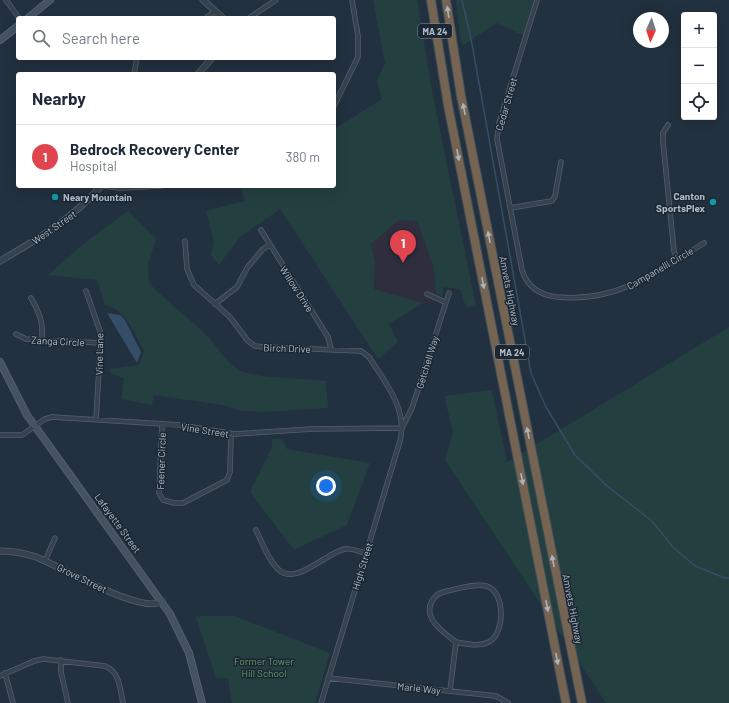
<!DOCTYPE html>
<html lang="en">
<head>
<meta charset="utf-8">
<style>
  body { margin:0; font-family:Barlow,sans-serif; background:#f2f2f3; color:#1f2937 }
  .controls { position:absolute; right:12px; top:12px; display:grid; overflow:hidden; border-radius:4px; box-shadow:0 4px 16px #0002 }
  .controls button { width:36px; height:36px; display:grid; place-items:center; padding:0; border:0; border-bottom:1px solid #e0e1e3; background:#fff; color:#1f2937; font:20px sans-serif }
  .compass { position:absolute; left:633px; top:12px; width:36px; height:36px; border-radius:50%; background:#fff; box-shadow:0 4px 16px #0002; rotate:183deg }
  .you { position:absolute; left:326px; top:486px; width:14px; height:14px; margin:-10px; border:3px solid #fff; border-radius:50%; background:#1a73e8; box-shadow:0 0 0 6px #1a73e833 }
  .badge { display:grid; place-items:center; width:26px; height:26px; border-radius:50%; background:#7c3aed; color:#fff; font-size:13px; font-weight:700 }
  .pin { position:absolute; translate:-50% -33px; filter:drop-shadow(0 1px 2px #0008) }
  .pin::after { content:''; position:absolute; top:21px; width:14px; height:12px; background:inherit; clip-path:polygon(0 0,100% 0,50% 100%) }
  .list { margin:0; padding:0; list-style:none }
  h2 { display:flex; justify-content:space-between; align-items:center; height:52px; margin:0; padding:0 16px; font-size:17px }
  h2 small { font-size:13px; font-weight:400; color:#747a83 }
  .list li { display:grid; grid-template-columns:26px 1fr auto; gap:12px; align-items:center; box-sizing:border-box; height:64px; padding:0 16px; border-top:1px solid #e0e1e3 }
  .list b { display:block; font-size:15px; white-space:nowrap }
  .list p { margin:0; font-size:13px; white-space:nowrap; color:#747a83 }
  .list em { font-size:13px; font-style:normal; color:#747a83 }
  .icon { flex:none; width:22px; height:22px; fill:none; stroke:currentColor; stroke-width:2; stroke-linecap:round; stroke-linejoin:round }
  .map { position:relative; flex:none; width:729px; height:703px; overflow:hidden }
  .search { position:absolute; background:#fff; box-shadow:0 4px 16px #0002; left:16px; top:16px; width:320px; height:44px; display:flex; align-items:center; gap:10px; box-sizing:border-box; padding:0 14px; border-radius:4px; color:#747a83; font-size:15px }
  .panel { position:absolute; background:#fff; box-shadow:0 4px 16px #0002; left:16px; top:72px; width:320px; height:116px; border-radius:4px }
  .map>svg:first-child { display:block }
  .medical { fill:#2f2e3f }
  .green { fill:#243f40 }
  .water { fill:#344e67 }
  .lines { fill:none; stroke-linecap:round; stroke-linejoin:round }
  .stream { stroke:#344e67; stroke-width:1.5 }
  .minor-casing { stroke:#54606c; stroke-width:5.5 }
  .tertiary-casing { stroke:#54606c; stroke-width:7 }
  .secondary-casing { stroke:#54606c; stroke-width:8 }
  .motorway-casing { stroke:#414d59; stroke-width:10 }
  .minor { stroke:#36424f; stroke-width:4 }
  .tertiary { stroke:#36424f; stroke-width:5.5 }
  .secondary { stroke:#445262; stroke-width:6 }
  .motorway { stroke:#756452; stroke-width:8 }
  .oneway { fill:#acb4be }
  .culture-dot { fill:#0f9aa8; stroke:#1b2733; stroke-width:1.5 }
  .labels { text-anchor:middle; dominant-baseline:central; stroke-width:3; stroke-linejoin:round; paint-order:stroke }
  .shield { fill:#1b2733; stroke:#85909d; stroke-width:1 }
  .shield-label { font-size:9px; font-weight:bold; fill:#b2bdca }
  .street-label { font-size:10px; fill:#b2bdca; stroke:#1b2733 }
  .poi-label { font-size:10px; font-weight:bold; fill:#b2bdca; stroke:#1b2733; text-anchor:end }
  .park-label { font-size:10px; fill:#679c6f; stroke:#1b2733 }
</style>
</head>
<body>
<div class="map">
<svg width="729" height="703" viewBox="0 0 729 703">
  <rect width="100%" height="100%" fill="#22313f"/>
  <!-- medical -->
  <path class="medical" d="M399 219 417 221 433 265 436 294 431 305 374 289 375 262 371 244Z"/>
  <!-- green -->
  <path class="green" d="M373 0H417L432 91 476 306 466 307 460 289 443 287V297L436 294 433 265 417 221 399 220 371 244 375 262 374 289 423 303 389 324 398 342 378 359 280 209 240 237 219 265 210 254 214 243 206 211 244 201 241 186H334V127L336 128 382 99 377 81 385 63Z
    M456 0H537L526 37 497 23 463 45 460 37Z
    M128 211 156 239 148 265 149 283C166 301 185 315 203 332 218 345 226 367 247 373 272 379 301 378 326 381L328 408 264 412 243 411 222 405 154 395 152 405 121 399 124 378 112 374 109 369 139 365 144 351C133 332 128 311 105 305L97 280 48 275 87 241Z
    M729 327V703H606L445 460 453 432 444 396 492 390 507 462Z
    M272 439H282L287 449 370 463 347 525 294 550 250 492 272 447Z
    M201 616H235L330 653 315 703H232L228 678H216L196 617Z"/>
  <!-- water -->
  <path class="water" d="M107 313 120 315 125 320 141 352 137 363Z"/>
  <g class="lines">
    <!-- stream -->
    <path class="stream" d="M462 0 472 44 531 373 546 407 575 455 607 486 652 521 673 547 695 566 725 578H729"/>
    <defs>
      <path id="minor" d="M6 0 19 18
        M537 0 499 123 497 139 522 270C527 287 540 295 557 297 616 303 656 273 704 243
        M206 18 215 11
        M249 18 276 0
        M134 74 137 58
        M334 106 358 57V36L352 0
        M668 125 663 133V142L674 251 677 260
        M103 186 120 188 161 186
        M510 208 552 201 555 196 561 162
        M261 230 328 337 331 349
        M185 241 187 269 194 285 230 317 248 341 255 346 264 347 361 351 369 357C385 382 408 409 400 441L321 703
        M86 291 101 334 96 420
        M427 294 445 302
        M31 298C40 314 43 321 42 340
        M215 304 237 287 247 268 262 250 269 245
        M16 334 26 339 101 343
        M162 424 159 493 163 500 174 503H183L227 480 230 472 231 434
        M402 428 412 408 449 293
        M0 435H22L45 419 52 417 180 425 235 434 312 429 402 428
        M256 530C262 542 268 560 279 570 296 586 327 552 345 549 352 548 360 552 366 553
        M45 561 55 538
        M61 660V672L68 703
        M5 673 13 703
        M0 676 34 661 43 659 105 666C120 672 120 689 123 703
        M328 678 496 696 508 703
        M450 691 456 642C444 633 422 618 432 601 435 595 441 592 447 591 458 589 475 583 486 586 506 591 505 634 489 642 479 647 466 644 456 642"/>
      <path id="tertiary" d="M203 0 223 18
        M198 74 212 58
        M0 261C38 239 72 219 101 186
        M0 551C12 551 24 553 36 557 60 566 143 616 162 601"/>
      <path id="secondary" d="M28 18 50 0
        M0 40 18 26
        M0 362 27 415 170 614 189 653 202 703"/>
      <path id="motorway" d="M431 0 448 105 566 703
        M446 0 461 96 582 703"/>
    </defs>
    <!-- minor casing -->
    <use href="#minor" class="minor-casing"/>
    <!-- tertiary casing -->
    <use href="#tertiary" class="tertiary-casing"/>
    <!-- secondary casing -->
    <use href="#secondary" class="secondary-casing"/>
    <!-- motorway casing -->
    <use href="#motorway" class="motorway-casing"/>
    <!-- minor -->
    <use href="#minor" class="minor"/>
    <!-- tertiary -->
    <use href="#tertiary" class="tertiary"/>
    <!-- secondary -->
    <use href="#secondary" class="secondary"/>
    <!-- motorway -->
    <use href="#motorway" class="motorway"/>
  </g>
  <!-- one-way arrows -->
  <defs><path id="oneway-solid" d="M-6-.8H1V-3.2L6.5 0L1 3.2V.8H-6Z"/></defs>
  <g class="oneway">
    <use href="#oneway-solid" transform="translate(448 12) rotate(-98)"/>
    <use href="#oneway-solid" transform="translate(464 109) rotate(-101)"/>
    <use href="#oneway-solid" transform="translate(458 155) rotate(79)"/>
    <use href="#oneway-solid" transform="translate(489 237) rotate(-101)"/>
    <use href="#oneway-solid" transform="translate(483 283) rotate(79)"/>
    <use href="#oneway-solid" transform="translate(528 433) rotate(-101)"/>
    <use href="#oneway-solid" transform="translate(522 479) rotate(79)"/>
    <use href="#oneway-solid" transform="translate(553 561) rotate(-101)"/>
    <use href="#oneway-solid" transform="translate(547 606) rotate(79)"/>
    <use href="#oneway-solid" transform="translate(557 659) rotate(79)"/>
  </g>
  <!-- markers -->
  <g class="culture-dot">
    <circle cx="55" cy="197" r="4"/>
    <circle cx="713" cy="202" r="4"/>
  </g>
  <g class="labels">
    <!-- shield labels -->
    <g class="shield">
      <rect x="418" y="24" width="34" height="14" rx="3"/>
      <rect x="495" y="345" width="34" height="14" rx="3"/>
    </g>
    <g class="shield-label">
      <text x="435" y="31">MA 24</text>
      <text x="512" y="352">MA 24</text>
    </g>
    <!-- street labels -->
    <g class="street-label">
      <text transform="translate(506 104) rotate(-74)">Cedar Street</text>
      <text transform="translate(54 227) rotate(-35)">West Street</text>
      <text transform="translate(660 268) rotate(-30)">Campanelli Circle</text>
      <text transform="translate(297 289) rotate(57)">Willow Drive</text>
      <text transform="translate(510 291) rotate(79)">Amvets Highway</text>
      <text transform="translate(58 341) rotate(3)">Zanga Circle</text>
      <text transform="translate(287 348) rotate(2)">Birch Drive</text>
      <text transform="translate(99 354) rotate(-89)">Vine Lane</text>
      <text transform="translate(427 362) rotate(-73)">Getchell Way</text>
      <text transform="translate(205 430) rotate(9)">Vine Street</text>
      <text transform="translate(161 461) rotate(-88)">Feener Circle</text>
      <text transform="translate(118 523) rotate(54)">Lafayette Street</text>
      <text transform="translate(362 566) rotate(-73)">High Street</text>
      <text transform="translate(82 578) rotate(26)">Grove Street</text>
      <text transform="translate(573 609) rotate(79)">Amvets Highway</text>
      <text transform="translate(419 688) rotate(6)">Marie Way</text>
    </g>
    <!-- poi labels -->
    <g class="poi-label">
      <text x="705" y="196">Canton<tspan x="705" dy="12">SportsPlex</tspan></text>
      <text x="63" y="197" text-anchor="start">Neary Mountain</text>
    </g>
    <!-- park labels -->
    <g class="park-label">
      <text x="264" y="661">Former Tower<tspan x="264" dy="12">Hill School</tspan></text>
    </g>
  </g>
</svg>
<div class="controls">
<button>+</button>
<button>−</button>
<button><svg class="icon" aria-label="locate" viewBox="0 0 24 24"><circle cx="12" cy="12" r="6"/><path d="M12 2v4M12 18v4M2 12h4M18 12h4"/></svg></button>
</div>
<svg class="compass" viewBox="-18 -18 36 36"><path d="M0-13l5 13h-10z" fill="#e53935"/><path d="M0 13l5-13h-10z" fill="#747a83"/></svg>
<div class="you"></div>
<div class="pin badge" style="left:403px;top:263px;background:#e0444e">1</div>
<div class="search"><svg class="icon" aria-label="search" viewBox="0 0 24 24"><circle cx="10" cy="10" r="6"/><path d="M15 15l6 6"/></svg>Search here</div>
<section class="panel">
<h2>Nearby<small></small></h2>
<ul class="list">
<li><span class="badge" style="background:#e0444e">1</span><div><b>Bedrock Recovery Center</b><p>Hospital</p></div><em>380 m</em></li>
</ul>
</section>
</div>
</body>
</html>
